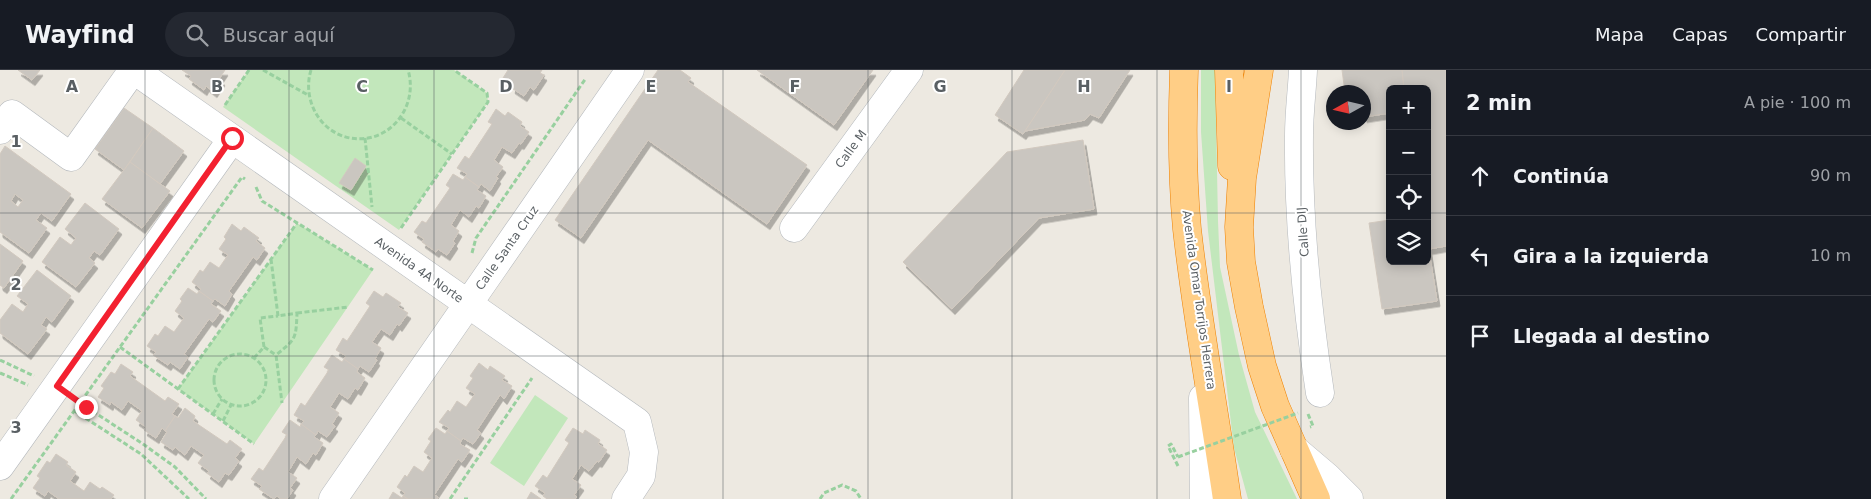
<!DOCTYPE html>
<html lang="es">
<head>
<meta charset="utf-8">
<style>
  body { margin:0; font-family:"DejaVu Sans",sans-serif; background:#242831; color:#f1f3f6 }
  .controls { position:absolute; right:15px; top:15px; display:grid; overflow:hidden; border-radius:8px; box-shadow:0 2px 12px #0003 }
  .controls button { width:45px; height:45px; display:grid; place-items:center; padding:0; border:0; border-bottom:1px solid #363941; background:#171b24; color:#f1f3f6; font:25px sans-serif }
  .compass { position:absolute; left:1326px; top:15px; width:45px; height:45px; border-radius:50%; background:#171b24; box-shadow:0 2px 12px #0003; rotate:262deg }
  .stop { position:absolute; width:15px; height:15px; margin:-11px; border:4px solid #f32130; border-radius:50%; background:#fff }
  .stop.end { background:#f32130; border-color:#fff; box-shadow:0 1px 5px #0008 }
  .list { margin:0; padding:0; list-style:none }
  h2 { display:flex; justify-content:space-between; align-items:center; height:65px; margin:0; padding:0 20px; font-size:21px }
  h2 small { font-size:16px; font-weight:400; color:#9ea1a6 }
  .list li { display:grid; grid-template-columns:32px 1fr auto; gap:15px; align-items:center; box-sizing:border-box; height:80px; padding:0 20px; border-top:1px solid #363941 }
  .list b { display:block; font-size:19px; white-space:nowrap }
  .list em { font-size:16px; font-style:normal; color:#9ea1a6 }
  .icon { flex:none; width:28px; height:28px; fill:none; stroke:currentColor; stroke-width:2; stroke-linecap:round; stroke-linejoin:round }
  .map { position:relative; flex:none; width:1446px; height:429px; overflow:hidden }
  header { display:flex; align-items:center; gap:30px; box-sizing:border-box; height:70px; padding:0 25px; background:#171b24; border-bottom:1px solid #363941 }
  header strong { font-size:24px }
  nav { display:flex; gap:28px; margin-inline-start:auto; font-size:18px }
  .search { width:350px; height:45px; background:#242831; display:flex; align-items:center; gap:12px; box-sizing:border-box; padding:0 18px; border-radius:28px; color:#9ea1a6; font-size:19px }
  main { display:flex }
  aside { flex:1; background:#171b24 }
  .map>svg:first-child { display:block }
  .green { fill:#c2e7bb }
  .building { fill:#cac6c0; stroke:#d2c9bf; fill-rule:evenodd; filter:url(#shadow) }
  .lines { fill:none; stroke-linecap:round; stroke-linejoin:round }
  .minor-casing { stroke:#b4b8bc; stroke-width:29 }
  .highway-casing { stroke:#ee8000; stroke-width:29 }
  .path { stroke:#98d09f; stroke-width:3; stroke-dasharray:5 2.5; stroke-linecap:butt }
  .minor { stroke:#fff; stroke-width:28 }
  .highway { stroke:#ffce86; stroke-width:28 }
  .path-bridge { stroke:#98d09f; stroke-width:3; stroke-dasharray:5 2.5; stroke-linecap:butt }
  .route { stroke:#f32130; stroke-width:6 }
  .grid { fill:none; stroke:#595f63; stroke-width:1; stroke-opacity:0.55 }
  .labels { text-anchor:middle; dominant-baseline:central; stroke-width:4; stroke-linejoin:round; paint-order:stroke }
  .street-label { font-size:12px; fill:#595f63; stroke:#fff }
  .grid-label { font-size:16px; text-anchor:middle; font-weight:bold; fill:#595f63; stroke:#fff; stroke-width:4; stroke-linejoin:round; paint-order:stroke }
</style>
</head>
<body>
<header>
<strong>Wayfind</strong>
<div class="search"><svg class="icon" aria-label="search" viewBox="0 0 24 24"><circle cx="10" cy="10" r="6"/><path d="M15 15l6 6"/></svg>Buscar aquí</div>
<nav><a>Mapa</a><a>Capas</a><a>Compartir</a></nav>
</header>
<main>
<div class="map">
<svg width="1446" height="429" viewBox="0 0 1446 429">
  <defs>
    <filter id="shadow"><feDropShadow dx="3" dy="5.5" stdDeviation="0" flood-color="#0004"/></filter>
  </defs>
  <rect width="100%" height="100%" fill="#ede9e1"/>
  <!-- green -->
  <path class="green" d="M249 0H454L487 23 488 32 399 160 223 37Z
    M1201 0H1215L1218 151 1220 197 1239 285 1255 342 1297 429H1248L1234 378 1208 161 1201 62Z
    M297 153 373 200 254 374 178 319Z
    M535 325 568 348 524 416 490 393Z"/>
  <!-- building -->
  <path class="building" d="M18 0H40L32 10Z
    M182 0H225L219 9 222 10 214 22 206 16 204 20 189 9 191 6Z
    M508 0H542L540 3 544 5 534 20 530 17 524 26 512 18 513 15 503 8Z
    M658 0H680L691 8 688 12 807 95 767 154 648 70 581 168 555 150Z
    M757 0H873L834 55Z
    M1024 0H1065L1023 64 995 45Z
    M1065 0H1130L1099 48 1090 44 1085 50 1025 61Z
    M1342 0H1402L1404 19H1390V43L1364 47V22H1345Z
    M1402 0H1446V176L1429 179 1427 168V19H1404Z
    M124 38 153 58 124 100 95 79Z
    M496 39 505 46 508 42 522 52 520 56 529 62 521 74 519 73 512 83 502 77 494 90 503 97 496 107 498 108 490 121 481 114 479 117 465 107 467 104 457 98 465 86 469 89 492 54 488 52Z
    M153 58 184 81 160 114 130 92Z
    M1083 70 1094 139 1039 148 952 239 903 192 1007 82Z
    M5 76 71 124 52 151 41 143 36 150 47 158 29 183 0 162V84ZM15 124 23 130 18 137 11 131Z
    M355 88 366 96 351 120 339 113Z
    M130 92 170 121 142 158 102 129Z
    M453 104 463 110 465 107 479 117 477 120 486 126 479 138 476 136 469 147 460 140 451 155 459 161 453 171 455 173 447 185 438 179 436 182 422 172 424 169 414 162 422 151 426 153 450 118 446 115Z
    M85 133 119 159 100 185 94 181 89 188 95 193 76 217 42 192 60 167 71 175 76 168 65 159Z
    M1390 150V191H1427V168L1437 231 1382 239 1369 153Z
    M232 154 241 161 244 157 259 168 256 171 265 178 257 190 253 187 229 221 232 224 225 236 215 229 213 231 199 221 201 219 192 212 200 200 203 202 210 192 219 198 228 185 219 179 226 169 224 167Z
    M0 174 23 191 4 218 0 215Z
    M37 200 71 226 52 252 46 247 41 255 47 259 28 284 0 263V250L12 234 23 242 28 234 17 226Z
    M188 218 197 224 199 221 213 231 211 234 221 241 213 252 209 249 184 284 188 287 180 299 170 292 168 295 153 285 156 282 147 276 155 264 158 266 165 256 174 262 184 248 175 241 182 231 180 229Z
    M374 221 383 227 386 223 401 233 398 237 408 243 399 256 397 254 390 265 381 259 372 272 381 278 375 289 377 290 369 302 360 296 358 299 344 289 346 286 336 280 343 268 347 271 370 236 366 233Z
    M332 285 342 292 344 289 358 299 357 302 365 308 358 320 355 318 348 329 339 323 330 337 339 343 332 354 335 356 327 367 318 361 316 365 301 354 304 351 294 345 301 333 305 336 329 300 324 297Z
    M479 293 488 300 490 296 505 306 502 310 512 316 504 329 500 325 477 360 481 363 473 374 463 368 461 371 447 361 449 358 439 352 448 340 450 342 457 331 466 337 475 324 466 318 473 308 470 306Z
    M121 294 133 302 130 306 165 331 168 327 179 334 172 344 175 346 165 361 162 358 156 368 144 360 146 357 136 350 142 341 128 331 122 340 111 332 110 335 98 327 104 318 101 316 111 302 115 304Z
    M185 338 195 346 193 351 227 374 230 370 242 379 235 388 239 391 229 405 225 403 219 412 207 403 209 401 198 393 204 385 191 376 185 385 175 377 173 380 161 372 167 362 165 361 175 346 178 348Z
    M290 350 300 357 301 354 316 365 314 367 323 373 316 385 313 383 306 394 297 387 288 402 297 408 290 418 293 420 287 429H281L277 426 274 429 259 419 262 416 251 409 259 398 263 401 287 365 282 362Z
    M436 358 445 364 447 361 461 371 460 374 470 380 462 392 458 389 434 425 438 427 437 429H408L403 426 405 423 397 417 405 405 407 407 414 396 423 402 432 388 424 382 431 371 428 369Z
    M573 358 583 364 585 360 600 370 598 374 607 380 599 392 597 391 589 401 581 395 572 409 581 415 574 425 577 427 575 429H547L543 426 545 423 535 416 543 405 547 408 569 373 565 370Z
    M56 384 68 392 66 395 76 402 70 411 84 421 90 412 100 419 102 417 114 425 111 429H59L48 421 45 426 33 418 40 408 37 406 47 391 50 393Z
    M393 422 402 428 403 426 408 429H389Z
    M531 422 541 429H527Z"/>
  <g class="lines">
    <defs>
      <path id="minor" d="M134 0 637 352 644 382 641 406 626 429
        M1303 0C1302 21 1299 43 1299 65 1298 151 1307 238 1320 323
        M0 60 12 44 71 87 133 0
        M794 158 909 0
        M1203 328 1204 429
        M1294 379 1327 407 1349 429
        M0 396 232 69
        M333 429 630 0"/>
      <path id="highway" d="M1184 0C1182 53 1182 106 1187 159 1197 249 1214 339 1227 429
        M1229 0 1232 96
        M1259 0 1242 108 1239 157 1241 192 1249 237 1262 296 1275 336 1316 429"/>
    </defs>
    <!-- minor casing -->
    <use href="#minor" class="minor-casing"/>
    <!-- highway casing -->
    <use href="#highway" class="highway-casing"/>
    <!-- path -->
    <path class="path" d="M263 0 308 25
      M311 0C302 29 319 62 350 68 390 75 419 36 408 0
      M225 35 249 0
      M401 48 452 84
      M365 68 372 137
      M256 117 262 131 373 200
      M401 158 488 32 487 23 454 0
      M472 183 476 168 586 8
      M271 189 278 246 297 243C296 269 296 269 276 285L282 333
      M297 243 348 237
      M120 277 254 374
      M264 277 276 285
      M214 310a26 26 0 1 1 52 0a26 26 0 1 1-52 0Z
      M254 288 264 277 260 248 278 246
      M0 290 34 306
      M0 303 28 315
      M178 319 297 153
      M80 333 143 374 175 397 206 429
      M73 340 141 384 189 429
      M213 344 222 329
      M1308 344 1313 356 1310 357
      M223 351 231 335
      M1178 396 1168 376 1171 374 1178 387
      M11 429 242 107 245 109
      M450 429 532 308
      M464 429H468
      M820 429 824 423 842 415 856 421 861 429"/>
    <!-- minor -->
    <use href="#minor" class="minor"/>
    <!-- highway -->
    <use href="#highway" class="highway"/>
    <!-- path-bridge -->
    <path class="path-bridge" d="M1178 387 1298 343"/>
  </g>
  <g class="lines">
    <!-- route -->
    <path class="route" d="M86 337 57 316 232 68"/>
  </g>
  <!-- grid -->
  <path class="grid" d="M145 0V429M289 0V429M434 0V429M578 0V429M723 0V429M868 0V429M1012 0V429M1157 0V429M1301 0V429M0 143H1390M1427 143H1446M0 286H1446"/>
  <g class="labels">
    <!-- street labels -->
    <g class="street-label">
      <text transform="translate(851 79) rotate(-54)">Calle M</text>
      <text transform="translate(1303 162) rotate(-94)">Calle DIJ</text>
      <text transform="translate(507 178) rotate(-55)">Calle Santa Cruz</text>
      <text transform="translate(419 200) rotate(35)">Avenida 4A Norte</text>
      <text transform="translate(1199 230) rotate(82)">Avenida Omar Torrijos Herrera</text>
    </g>
  </g>
  <g class="grid-label">
    <text x="72" y="22">A</text>
    <text x="217" y="22">B</text>
    <text x="362" y="22">C</text>
    <text x="506" y="22">D</text>
    <text x="651" y="22">E</text>
    <text x="795" y="22">F</text>
    <text x="940" y="22">G</text>
    <text x="1084" y="22">H</text>
    <text x="1229" y="22">I</text>
    <text x="16" y="77">1</text>
    <text x="16" y="220">2</text>
    <text x="16" y="363">3</text>
  </g>
</svg>
<div class="controls">
<button>+</button>
<button>−</button>
<button><svg class="icon" aria-label="locate" viewBox="0 0 24 24"><circle cx="12" cy="12" r="6"/><path d="M12 2v4M12 18v4M2 12h4M18 12h4"/></svg></button>
<button><svg class="icon" aria-label="layers" viewBox="0 0 24 24"><path d="M12 4l9 5-9 5-9-5zM3 14l9 5 9-5"/></svg></button>
</div>
<svg class="compass" viewBox="-18 -18 36 36"><path d="M0-13l5 13h-10z" fill="#e53935"/><path d="M0 13l5-13h-10z" fill="#9ea1a6"/></svg>
<div class="stop" style="left:232px;top:68px"></div>
<div class="stop end" style="left:86px;top:337px"></div>
</div>
<aside>
<h2>2 min<small>A pie · 100 m</small></h2>
<ul class="list">
<li><svg class="icon" aria-label="ahead" viewBox="0 0 24 24"><path d="M12 20V5M6 11l6-6 6 6"/></svg><div><b>Continúa</b></div><em>90 m</em></li>
<li><svg class="icon" aria-label="left" viewBox="0 0 24 24"><path d="M17 20v-9H6M10 6l-5 5 5 5"/></svg><div><b>Gira a la izquierda</b></div><em>10 m</em></li>
<li><svg class="icon" aria-label="arrive" viewBox="0 0 24 24"><path d="M6 21V4h12l-3 4 3 4H6"/></svg><div><b>Llegada al destino</b></div></li>
</ul>
</aside>
</main>
</body>
</html>
